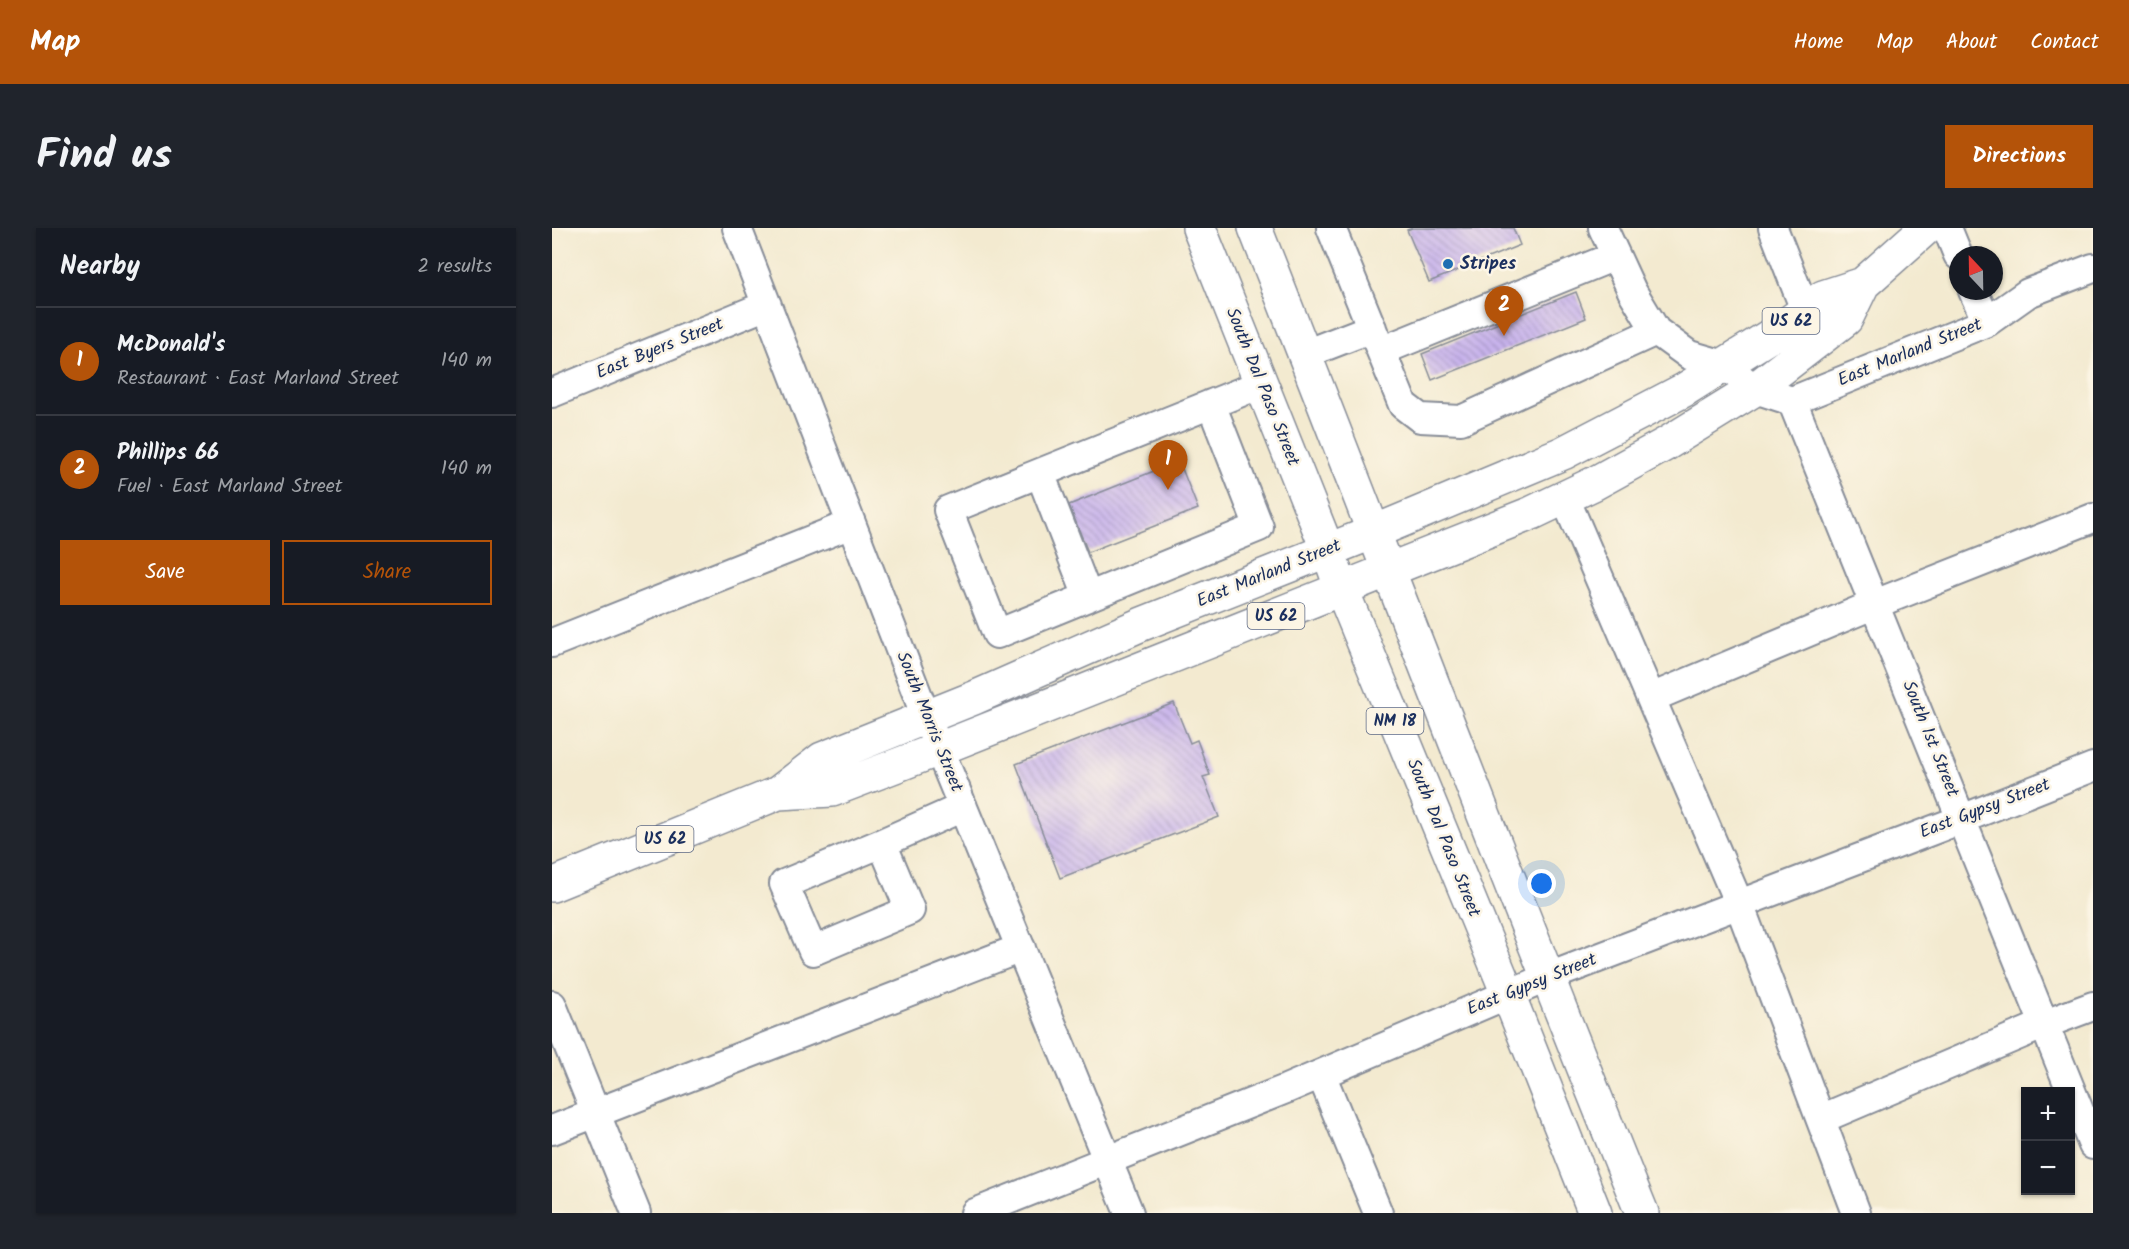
<!DOCTYPE html>
<html lang="en">
<head>
<meta charset="utf-8">
<style>
  body { margin:0; font-family:Kalam,sans-serif; background:#20242c; color:#f1f3f6 }
  .controls { position:absolute; right:18px; bottom:18px; display:grid; overflow:hidden; border-radius:0px; box-shadow:0 2px 4px #0004 }
  .controls button { width:54px; height:54px; display:grid; place-items:center; padding:0; border:0; border-bottom:2px solid #363941; background:#171b24; color:#f1f3f6; font:30px sans-serif }
  .compass { position:absolute; left:1397px; top:18px; width:54px; height:54px; border-radius:50%; background:#171b24; box-shadow:0 2px 4px #0004; rotate:338deg }
  .you { position:absolute; left:990px; top:656px; width:21px; height:21px; margin:-15px; border:4px solid #fff; border-radius:50%; background:#1a73e8; box-shadow:0 0 0 9px #1a73e833 }
  .badge { display:grid; place-items:center; width:39px; height:39px; border-radius:50%; background:#b45309; color:#fff; font-size:20px; font-weight:700 }
  .pin { position:absolute; translate:-50% -50px; filter:drop-shadow(0 2px 3px #0008) }
  .pin::after { content:''; position:absolute; top:32px; width:21px; height:18px; background:inherit; clip-path:polygon(0 0,100% 0,50% 100%) }
  .list { margin:0; padding:0; list-style:none }
  h2 { display:flex; justify-content:space-between; align-items:center; height:78px; margin:0; padding:0 24px; font-size:26px }
  h2 small { font-size:20px; font-weight:400; color:#9ea1a6 }
  .list li { display:grid; grid-template-columns:39px 1fr auto; gap:18px; align-items:center; box-sizing:border-box; height:108px; padding:0 24px; border-top:2px solid #363941 }
  .list b { display:block; font-size:22px; white-space:nowrap }
  .list p { margin:0; font-size:20px; white-space:nowrap; color:#9ea1a6 }
  .list em { font-size:20px; font-style:normal; color:#9ea1a6 }
  .actions { display:flex; gap:12px; padding:18px 24px }
  .actions a { flex:1; padding:14px 0; border:2px solid #b45309; border-radius:0px; text-align:center; font-size:21px; color:#b45309 }
  .actions .main { background:#b45309; color:#fff }
  .map { position:relative; flex:none; width:1541px; height:985px; overflow:hidden; border-radius:0px }
  header { display:flex; align-items:center; gap:36px; box-sizing:border-box; height:84px; padding:0 30px; background:#b45309; color:#fff }
  header strong { font-size:28px }
  nav { display:flex; gap:33px; margin-inline-start:auto; font-size:21px }
  .intro { display:flex; align-items:center; justify-content:space-between; box-sizing:border-box; height:144px; padding:0 36px }
  h1 { margin:0; font-size:42px }
  .button { padding:15px 27px; border-radius:0px; background:#b45309; color:#fff; font-size:21px; font-weight:700 }
  main { display:flex; gap:36px; padding:0 36px }
  aside { flex:1; background:#171b24; border-radius:0px; box-shadow:0 2px 4px #0004 }
  .map>svg:first-child { display:block }
  .building { fill:url(#building-back-hatch) }
  .lines { fill:none; stroke-linecap:round; stroke-linejoin:round }
  .minor-casing { stroke:#878c97; stroke-width:32 }
  .major-casing { stroke:#878c97; stroke-width:36 }
  .highway-casing { stroke:#878c97; stroke-width:36 }
  .minor { stroke:#fff; stroke-width:28 }
  .major { stroke:#fff; stroke-width:33 }
  .highway { stroke:#fff; stroke-width:33 }
  .poi-dot { fill:#1f6fb2; stroke:#fcf5e5; stroke-width:2 }
  .labels { text-anchor:middle; dominant-baseline:central; stroke-width:5; stroke-linejoin:round; paint-order:stroke }
  .shield { fill:#fcf5e5; stroke:#5e6a86; stroke-width:1.5 }
  .shield-label { font-size:16px; font-weight:bold; fill:#1b2f5e }
  .poi-label { font-size:18px; font-weight:bold; fill:#1b2f5e; stroke:#fcf5e5; text-anchor:start }
  .street-label { font-size:18px; fill:#1b2f5e; stroke:#fcf5e5 }
</style>
</head>
<body>
<header>
<strong>Map</strong>
<nav><a>Home</a><a>Map</a><a>About</a><a>Contact</a></nav>
</header>
<div class="intro"><h1>Find us</h1><a class="button">Directions</a></div>
<main>
<aside>
<h2>Nearby<small>2 results</small></h2>
<ul class="list">
<li><span class="badge">1</span><div><b>McDonald's</b><p>Restaurant · East Marland Street</p></div><em>140 m</em></li>
<li><span class="badge">2</span><div><b>Phillips 66</b><p>Fuel · East Marland Street</p></div><em>140 m</em></li>
</ul>
<div class="actions"><a class="main">Save</a><a>Share</a></div>
</aside>
<div class="map">
<svg width="1541" height="985" viewBox="0 0 1541 985">
  <defs>
    <pattern id="building-back-hatch" width="6" height="6" patternUnits="userSpaceOnUse" patternTransform="scale(1.5)"><rect width="6" height="6" fill="#c8b3ec"/><path d="M-1 5l2 2M0 0l6 6M5-1l2 2" fill="none" stroke="#a292c2"/></pattern>
  </defs>
  <rect width="100%" height="100%" fill="#fcf5e5"/>
  <filter id="ink" filterUnits="userSpaceOnUse"><feTurbulence type="fractalNoise" baseFrequency=".0167" numOctaves="2"/><feDisplacementMap in="SourceGraphic" scale="12" xChannelSelector="R" yChannelSelector="G"/><feConvolveMatrix kernelMatrix="1 2 1 2 8 2 1 2 1" color-interpolation-filters="sRGB"/></filter>
  <filter id="wash" filterUnits="userSpaceOnUse"><feTurbulence type="fractalNoise" baseFrequency=".008" numOctaves="4" result="noise"/><feDisplacementMap in="SourceGraphic" scale="24" xChannelSelector="R" yChannelSelector="G"/><feGaussianBlur stdDeviation="1.35" result="paint"/><feColorMatrix in="noise" values="0 0 0 0 0 0 0 0 0 0 0 0 0 0 0 0 0 1.4 0 .05"/><feComposite in="paint" operator="in"/></filter>
  <g filter="url(#wash)">
    <rect width="100%" height="100%" fill="#f3ead0"/>
    <g id="blocks">
      <!-- building -->
      <path class="building" d="M860 0H961L968 17 877 54 855 2Z
        M1024 64 1034 90 880 152 870 126Z
        M627 233 646 281 536 324 517 277Z
        M622 475 638 515 645 512 658 547 651 549 667 589 508 650 464 536Z"/>
    </g>
  </g>
  <g filter="url(#ink)">
    <use href="#blocks" fill-opacity="0" stroke="#878c97" stroke-width="1.5"/>
    <g class="lines">
      <defs>
        <path id="minor" d="M185 0 374 489 577 985
          M779 0 851 177 868 190 909 192 1104 103
          M1051 0 1080 63 1104 103 1137 127 1172 137 1203 161 1240 173 1435 94 1476 65 1541 40
          M1221 0 1253 82
          M1395 0 1406 27
          M1421 63 1435 94
          M829 123 1063 28
          M753 126 820 100
          M0 165 215 77
          M1240 173 1541 917
          M659 176 707 299 445 406 396 282 709 156
          M488 245 536 369
          M1013 270 1187 676 1304 985
          M0 415 299 296
          M1099 470 1323 376 1541 290
          M330 615 358 682 261 723 232 656 330 615 411 579
          M0 777 84 985
          M769 846 826 985
          M1269 891 1493 796 1541 778
          M0 902 469 720
          M423 985 734 861 994 750 1410 591 1541 539"/>
        <path id="major" d="M647 0 776 323 790 362 956 766 1043 985
          M703 0C832 328 957 658 1090 985"/>
        <path id="highway" d="M226 565 280 562 387 521 980 285 1043 255 1114 216 1203 161 1294 91 1311 56
          M0 657 226 565 270 531 422 470 590 396 822 304 1011 225 1132 162 1226 103 1271 69 1311 56 1374 0"/>
      </defs>
      <!-- minor casing -->
      <use href="#minor" class="minor-casing"/>
      <!-- major casing -->
      <use href="#major" class="major-casing"/>
      <!-- highway casing -->
      <use href="#highway" class="highway-casing"/>
      <!-- minor -->
      <use href="#minor" class="minor"/>
      <!-- major -->
      <use href="#major" class="major"/>
      <!-- highway -->
      <use href="#highway" class="highway"/>
    </g>
  </g>
  <!-- markers -->
  <circle class="poi-dot" cx="896" cy="36" r="6"/>
  <g class="labels">
    <!-- shield labels -->
    <g class="shield">
      <rect x="1210.5" y="80" width="57" height="26" rx="4.5"/>
      <rect x="695.5" y="375" width="57" height="26" rx="4.5"/>
      <rect x="814.5" y="480" width="57" height="26" rx="4.5"/>
      <rect x="84.5" y="598" width="57" height="26" rx="4.5"/>
    </g>
    <g class="shield-label">
      <text x="1239" y="93">US 62</text>
      <text x="724" y="388">US 62</text>
      <text x="843" y="493">NM 18</text>
      <text x="113" y="611">US 62</text>
    </g>
    <!-- poi labels -->
    <g class="poi-label">
      <text x="908" y="36">Stripes</text>
    </g>
    <!-- street labels -->
    <g class="street-label">
      <text transform="translate(108 121) rotate(-22)">East Byers Street</text>
      <text transform="translate(1358 125) rotate(-22)">East Marland Street</text>
      <text transform="translate(710 159) rotate(68)">South Dal Paso Street</text>
      <text transform="translate(717 346) rotate(-22)">East Marland Street</text>
      <text transform="translate(377 494) rotate(68)">South Morris Street</text>
      <text transform="translate(1378 511) rotate(68)">South 1st Street</text>
      <text transform="translate(1433 581) rotate(-21)">East Gypsy Street</text>
      <text transform="translate(891 610) rotate(68)">South Dal Paso Street</text>
      <text transform="translate(980 757) rotate(-22)">East Gypsy Street</text>
    </g>
  </g>
</svg>
<div class="controls">
<button>+</button>
<button>−</button>
</div>
<svg class="compass" viewBox="-18 -18 36 36"><path d="M0-13l5 13h-10z" fill="#e53935"/><path d="M0 13l5-13h-10z" fill="#9ea1a6"/></svg>
<div class="you"></div>
<div class="pin badge" style="left:616px;top:262px">1</div>
<div class="pin badge" style="left:952px;top:108px">2</div>
</div>
</main>
</body>
</html>
